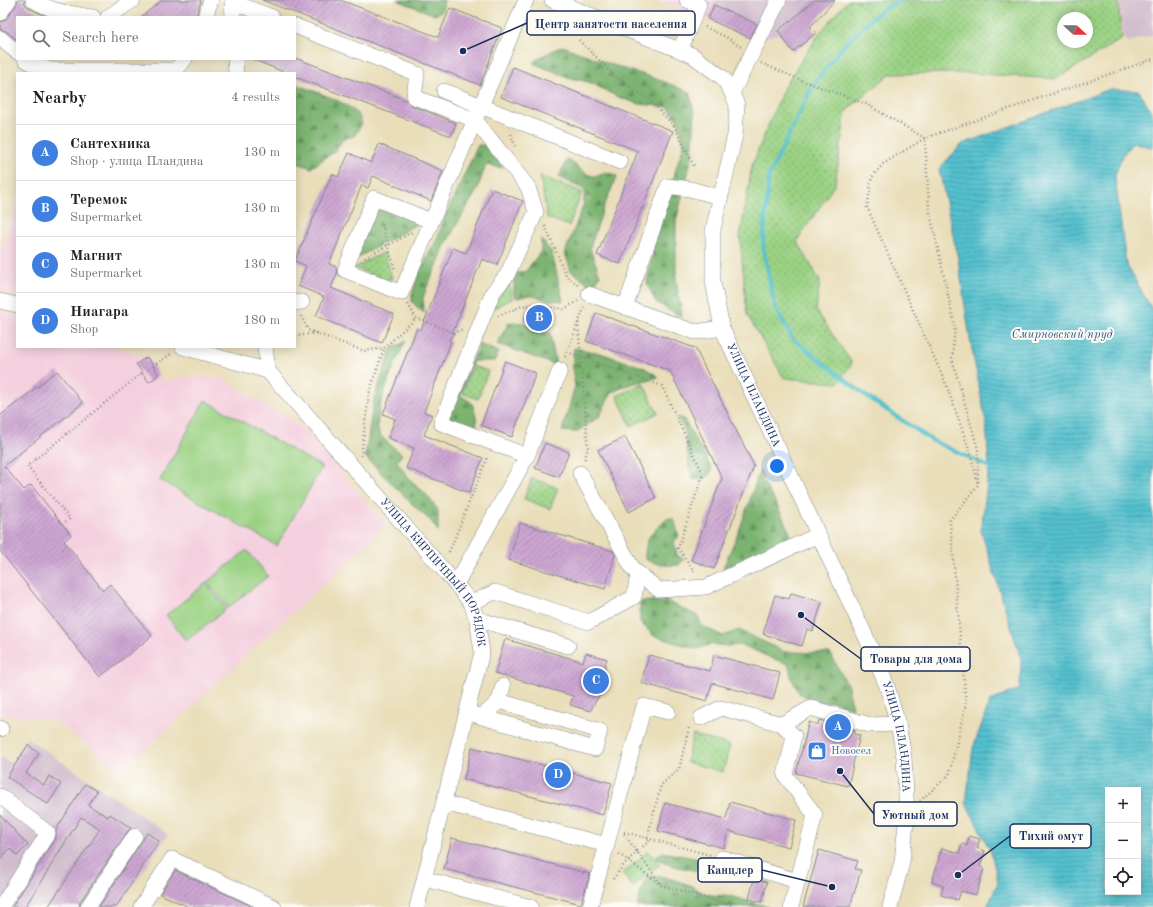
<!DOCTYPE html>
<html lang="en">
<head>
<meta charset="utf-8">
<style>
  body { margin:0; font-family:"Old Standard TT",serif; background:#f6f6f6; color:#202124 }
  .controls { position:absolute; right:12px; bottom:12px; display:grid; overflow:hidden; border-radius:0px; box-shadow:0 2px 10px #0003 }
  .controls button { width:36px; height:36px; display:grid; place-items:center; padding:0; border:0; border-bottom:1px solid #e0e0e0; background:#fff; color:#202124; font:20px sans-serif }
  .compass { position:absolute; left:1057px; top:12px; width:36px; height:36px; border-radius:50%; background:#fff; box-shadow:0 2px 10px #0003; rotate:111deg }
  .you { position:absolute; left:777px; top:466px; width:14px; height:14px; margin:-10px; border:3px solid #fff; border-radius:50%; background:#1a73e8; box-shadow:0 0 0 6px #1a73e833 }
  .badge { display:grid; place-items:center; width:26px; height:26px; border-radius:50%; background:#1f6fb2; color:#fff; font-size:13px; font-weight:700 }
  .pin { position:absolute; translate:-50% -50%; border:2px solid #fff; box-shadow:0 1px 4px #0006 }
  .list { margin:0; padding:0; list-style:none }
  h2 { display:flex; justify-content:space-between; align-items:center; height:52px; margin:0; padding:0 16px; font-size:17px }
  h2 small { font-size:13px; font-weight:400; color:#757577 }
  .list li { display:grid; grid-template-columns:26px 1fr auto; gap:12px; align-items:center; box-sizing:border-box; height:56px; padding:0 16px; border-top:1px solid #e0e0e0 }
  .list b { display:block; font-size:15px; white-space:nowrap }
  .list p { margin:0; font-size:13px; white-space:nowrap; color:#757577 }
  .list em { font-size:13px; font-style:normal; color:#757577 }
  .icon { flex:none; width:22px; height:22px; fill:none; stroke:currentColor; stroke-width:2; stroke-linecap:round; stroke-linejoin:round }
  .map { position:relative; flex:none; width:1153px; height:907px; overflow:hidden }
  .search { position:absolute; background:#fff; box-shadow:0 2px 10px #0003; left:16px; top:16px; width:280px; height:44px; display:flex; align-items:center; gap:10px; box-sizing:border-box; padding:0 14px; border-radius:0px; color:#757577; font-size:15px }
  .panel { position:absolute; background:#fff; box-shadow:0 2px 10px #0003; left:16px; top:72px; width:280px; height:276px; border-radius:0px }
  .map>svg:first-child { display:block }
  .built { fill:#f4cfde }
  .industrial { fill:#d0bdce }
  .green { fill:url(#green-dots); stroke:#5a8070; fill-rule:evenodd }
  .forest { fill:url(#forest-firs); stroke:#4b7167 }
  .pitch { fill:#9ad182; stroke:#5a8070 }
  .water { fill:url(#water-rules); stroke:#387896; fill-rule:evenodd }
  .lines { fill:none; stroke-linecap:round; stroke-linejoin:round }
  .stream { stroke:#54c1ce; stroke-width:4 }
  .building { fill:url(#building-hatch) }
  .minor-casing { stroke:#82868c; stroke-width:16 }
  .path { stroke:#82868c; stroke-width:2.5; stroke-dasharray:1 3; stroke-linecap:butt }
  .minor { stroke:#fff; stroke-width:15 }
  .labels { text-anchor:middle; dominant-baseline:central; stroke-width:4; stroke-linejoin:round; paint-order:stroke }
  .street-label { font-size:11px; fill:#1b2f5e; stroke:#fdfcf7 }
  .shop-label { font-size:11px; fill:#366cbe; stroke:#fdfcf7; text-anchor:start }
  .water-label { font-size:12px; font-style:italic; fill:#2c5b80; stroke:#fdfcf7 }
  .leader { fill:none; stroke:#1b2f5e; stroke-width:1.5 }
  .callout-dot { fill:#1b2f5e; stroke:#fdfcf7; stroke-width:1.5 }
  .callout { fill:#fdfcf7; stroke:#1b2f5e; stroke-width:1.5 }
  .callout-label { font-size:12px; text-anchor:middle; font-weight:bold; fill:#1b2f5e }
</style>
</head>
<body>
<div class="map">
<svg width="1153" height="907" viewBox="0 0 1153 907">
  <defs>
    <pattern id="green-dots" width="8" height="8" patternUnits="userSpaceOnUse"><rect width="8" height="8" fill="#9ad182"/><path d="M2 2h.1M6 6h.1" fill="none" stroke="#7daa6e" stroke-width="1.8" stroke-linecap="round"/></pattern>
    <pattern id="forest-firs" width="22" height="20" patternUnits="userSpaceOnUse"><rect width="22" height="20" fill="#7bb370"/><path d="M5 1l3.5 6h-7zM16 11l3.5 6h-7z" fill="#64925f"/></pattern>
    <pattern id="water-rules" width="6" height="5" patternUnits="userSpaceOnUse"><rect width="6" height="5" fill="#54c1ce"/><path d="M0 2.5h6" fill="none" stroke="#459daa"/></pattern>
    <pattern id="building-hatch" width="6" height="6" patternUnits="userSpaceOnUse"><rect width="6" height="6" fill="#cda6d2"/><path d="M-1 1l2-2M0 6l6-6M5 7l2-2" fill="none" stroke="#a688ae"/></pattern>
  </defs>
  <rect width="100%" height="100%" fill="#fdfcf7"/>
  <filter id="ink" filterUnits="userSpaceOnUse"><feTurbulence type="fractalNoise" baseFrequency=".025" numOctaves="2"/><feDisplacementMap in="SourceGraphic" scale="8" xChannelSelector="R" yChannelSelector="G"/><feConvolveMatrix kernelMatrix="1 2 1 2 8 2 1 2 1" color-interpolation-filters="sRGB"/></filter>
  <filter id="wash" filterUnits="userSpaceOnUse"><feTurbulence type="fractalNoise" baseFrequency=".012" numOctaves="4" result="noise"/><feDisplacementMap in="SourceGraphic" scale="16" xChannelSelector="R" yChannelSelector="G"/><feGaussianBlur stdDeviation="0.9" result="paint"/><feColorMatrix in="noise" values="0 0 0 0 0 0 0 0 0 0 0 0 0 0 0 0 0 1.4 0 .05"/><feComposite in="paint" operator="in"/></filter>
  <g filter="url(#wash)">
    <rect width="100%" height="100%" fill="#e9deb9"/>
    <!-- built -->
    <path class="built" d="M657 0H716L708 19Z
      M17 205V296L0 292V249Z
      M0 311 17 316V347H115L147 357 164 382 184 376 220 377 304 429 387 525 122 771 53 720 0 714V396L3 393 0 390Z"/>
    <!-- industrial -->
    <path class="industrial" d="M716 0H835L811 27 816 33 793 52 779 34 753 40 708 19Z
      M1119 0H1153V35L1128 42 1124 38Z
      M27 738 168 834 119 907H0V757L11 763Z"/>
    <!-- green -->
    <path class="green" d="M848 0H1118L1122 39 1056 79 966 73 890 74 846 111 835 184 797 241 820 281 816 310 852 363 838 383 784 378 747 315 740 237 752 165 784 87 818 35ZM1063 18H1087V42H1063Z
      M540 176 582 192 569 226 547 218Z
      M384 252 392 278 387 280 354 268Z
      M509 281 512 299 492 309Z
      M473 366 488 371 478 399 462 393Z
      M643 383 658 413 631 426 617 396Z
      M532 478 558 488 550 509 524 499Z
      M693 735 730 745 723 772 686 762Z
      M648 851 660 864 633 887 622 874Z"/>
    <!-- forest -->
    <path class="forest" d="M397 0H444L442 11 435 15Z
      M562 46 624 69 642 74 665 82 689 92 695 114 692 157 676 221V280L682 316 670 311 655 301 647 283 654 245 667 196 684 144 679 123 669 107 639 104 618 97 589 82 570 78 533 63 540 57Z
      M295 84C312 91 348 101 358 115 360 118 361 121 362 124L354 136 343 139 335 151 311 168 295 162Z
      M478 145H487L503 168 486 165 477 190 444 247 438 263 426 289 423 298 424 313 412 302V294L420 270 436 241 447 212Z
      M567 159C576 164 584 176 595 176 598 177 604 173 607 172L617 176 604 206 590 248 600 276 592 288 584 280 571 271 565 253 583 206 585 190 559 177Z
      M375 202 422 221 350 262Z
      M541 239 552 253 563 301 547 300 530 295 517 298 514 296V280L511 275 526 271 541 251Z
      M509 322 524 323 550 333 556 365 497 344Z
      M406 341C397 358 371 416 379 433 382 439 396 449 402 454L397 462 414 484 425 493 438 510V531L431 521 414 506 365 457 374 399 391 349Z
      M479 344 499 352 495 361H473L460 395 472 403 476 417 477 429 446 419Z
      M574 348 600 353 645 368 659 377 631 384 612 392 599 417 576 432 562 431 575 386 572 368Z
      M678 417 684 419 697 443 704 453 712 470 705 480 693 479 689 468 685 431Z
      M760 470 763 482 777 505 794 542 769 545 757 554 751 555 745 560 723 568 739 531Z
      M668 518 674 519 679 536 674 542 677 555 684 560 679 565C666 566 657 565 645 559 645 534 652 534 668 518Z
      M664 600 698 616 702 626 723 636 739 630 785 652 830 653 848 686 852 708 836 702H815L799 693 792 679 788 664 769 657 742 645 726 646 711 644 697 649 654 636 640 622V602Z
      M662 852 700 859 698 871 677 867 655 858Z
      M648 876H661L690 885 703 893 717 896 726 895 769 907H637L642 887Z"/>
    <!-- pitch -->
    <path class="pitch" d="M205 400 322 467 277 546 160 480Z
      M247 550 268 576 228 608 207 582Z
      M206 583 226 609 186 641 166 615Z"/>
    <!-- water -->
    <path class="water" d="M1110 89 1139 91 1153 115V148L1133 142 1122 156 1115 176 1126 264 1153 311V907H987L998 882 991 852 966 803 973 748 990 701 1020 689 1021 659 981 531 989 467 986 423 970 339 958 259 939 169 962 144ZM1108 790H1138V892H1108Z"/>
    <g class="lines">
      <!-- stream -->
      <path class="stream" d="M901 0 881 10 843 46 813 85 769 176 763 246 775 307 793 339 866 396 933 441 989 467"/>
    </g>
    <g id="blocks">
      <!-- building -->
      <path class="building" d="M18 0H24L25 4 29 8 47 17H17V40L6 31 0 29V22L4 21 7 18 16 5Z
        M162 0H201L196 17H141Z
        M262 0H340L438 37 450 8 502 28 480 85Z
        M814 0H835L810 27 816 33 793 52 778 31 808 6Z
        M714 5 757 24 750 38 708 19Z
        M252 59H298L406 100 411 105 456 123 451 136 295 77V73H286Z
        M513 67 673 131 620 264 597 255 638 151 501 97Z
        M379 144 443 171 431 201 373 176 368 188 362 185 329 264 336 267 337 274 331 288 394 314 382 343 316 316 324 297 298 286 306 266 295 261 332 174 338 177 349 153 371 163Z
        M492 189 523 201 497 265 482 259 449 341 451 342 424 412 432 415 424 435 483 458 469 493 406 468 414 448 388 438 395 419 383 414 417 328 421 330 453 248 466 253Z
        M529 307 552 316 547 329 524 320Z
        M596 313 695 348 754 466 714 569 691 560 722 478 670 371 586 341Z
        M147 357 159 375 149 382 136 364Z
        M505 361 536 373 512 437 481 425Z
        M57 371 83 403 4 466 24 490 31 485 71 535 64 541 103 590 110 584 152 636 100 677 0 551V416Z
        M625 437 656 498 629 512 598 450Z
        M545 443 569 452 559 477 535 468Z
        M520 523 613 551 615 555 605 589 509 560Z
        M791 593 822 602 813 631 807 629 802 646 763 634 775 595 789 599Z
        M505 639 583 662 586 653 607 659 605 664 606 681 603 691 593 705 591 711 570 705 573 696 495 673Z
        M649 655 710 671 714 655 780 673 773 700 712 683 707 701 641 683Z
        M819 720 855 730 854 734 860 735 848 786 796 773 809 722 818 725Z
        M28 745 39 753 26 773 44 785 49 776 61 784 48 804 7 777Z
        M472 747 612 783 603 815 464 779Z
        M85 784 97 791 88 805 108 817 110 814 131 828 128 831 80 902 79 907H48L100 829 81 817 25 907H12L56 838V830Z
        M730 802 796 820 789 847 728 831 724 848 658 831 665 803 726 819Z
        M0 815 28 845 17 856 10 848 0 860Z
        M147 833 159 841 116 907H99Z
        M969 836 980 839 977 848 985 851 980 867 984 868 976 895 961 891 958 900 941 895 943 886 932 882 942 848 959 853 962 844 967 846Z
        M452 838 590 874 581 904 444 869Z
        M819 850 858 861 855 869 861 870 850 907H803Z
        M175 870 253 907H189L160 894Z
        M754 879 767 882 762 902 749 899Z"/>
    </g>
  </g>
  <g filter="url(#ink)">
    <use href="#blocks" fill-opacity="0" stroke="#82868c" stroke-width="1"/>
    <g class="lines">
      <defs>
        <g id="minor">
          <path d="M33 0C52 12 72 14 93 17"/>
          <path d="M232 0 233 17"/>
          <path id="s1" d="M552 0 692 55 723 78 732 93 737 105 735 135 713 230V282L722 328 866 637 887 686 898 724 904 757 907 814 902 862 890 907"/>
          <path d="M232 2 272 17"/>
          <path d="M0 13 9 0"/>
          <path d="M108 17 133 0"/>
          <path d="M205 17 211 0"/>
          <path d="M295 26 417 74 414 97 475 120 528 187 536 212 507 275 493 292 441 423 527 456"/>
          <path d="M0 38 17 52"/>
          <path d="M680 50 699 5 687 0"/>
          <path d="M25 59 31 63 50 70H176L185 59"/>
          <path d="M235 59 236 73"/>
          <path d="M444 91 620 162"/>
          <path d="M732 93 779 0"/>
          <path d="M431 221 374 198 345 270 401 293 526 0"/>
          <path d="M589 294 695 332 722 328"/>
          <path d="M0 301 17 305"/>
          <path d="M295 303 302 302"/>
          <path d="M625 307 668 186 690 189 720 197"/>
          <path d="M183 347 268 371"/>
          <path id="s2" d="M265 347 268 371 456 584 471 603 477 619 482 652 417 907"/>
          <path d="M580 473 633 569 659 590 706 587 818 535"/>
          <path d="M456 584 527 456 560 370"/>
          <path d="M471 603 495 592 589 622 634 597 638 574"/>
          <path d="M477 619 568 646"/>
          <path d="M499 701 503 686"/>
          <path d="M467 712 482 717 499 701 600 731 595 749 482 717"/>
          <path d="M701 718 721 708 782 724 811 708 870 725 898 724"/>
          <path d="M782 724 794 736 785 775 815 815 791 907"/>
          <path d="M0 728 1 729"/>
          <path d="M0 796 48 833 1 907"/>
          <path d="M444 803 607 845"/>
          <path d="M722 858 797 881"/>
          <path d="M425 879 531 907"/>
          <path d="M88 907 135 836"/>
          <path d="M141 907 172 859 274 907"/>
          <path d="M590 907 644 706 668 712"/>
        </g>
      </defs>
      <!-- minor casing -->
      <use href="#minor" class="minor-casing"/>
      <!-- path -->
      <path class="path" d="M705 27 726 37 741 47
        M579 40 618 79 649 99 674 126 695 168
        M761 63 801 80 866 104 925 138 1153 59
        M511 134 515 146
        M381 221 395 270
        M545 226 567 277 579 286
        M365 258 412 232
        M408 304 416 318 454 333 463 329
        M301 316 308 330 364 351 384 348 416 318
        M498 316 522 306 534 304 550 307 564 309 578 301
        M578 323 588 448 584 461
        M295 336 317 333
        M567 352 662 386 703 474 678 548 696 574
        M565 357 585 306
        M153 366 171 354
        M361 456 369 394 384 348
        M62 524 70 519 27 466 142 373
        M449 552 488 456
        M920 801 949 775 966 704 950 520 978 485V449L952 359 955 327 929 208 925 138 883 164 872 177 867 207 946 384 971 455 978 485
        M624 832 710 855
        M624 834 660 883
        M647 838 661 785 679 769 689 728 691 726
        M619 854 661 885 737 907
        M613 879 626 862 651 839"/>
      <!-- minor -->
      <use href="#minor" class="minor"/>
    </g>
  </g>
  <!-- icons -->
  <defs>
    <symbol id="shop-square" viewBox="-11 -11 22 22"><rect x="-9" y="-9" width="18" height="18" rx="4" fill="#3f7fe0" stroke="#fdfcf7"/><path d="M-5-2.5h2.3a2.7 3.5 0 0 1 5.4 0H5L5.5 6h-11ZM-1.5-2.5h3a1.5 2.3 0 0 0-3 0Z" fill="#fff"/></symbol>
  </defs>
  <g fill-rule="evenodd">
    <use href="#shop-square" x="806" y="740" width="22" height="22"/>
  </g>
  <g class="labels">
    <!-- street labels -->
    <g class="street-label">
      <text stroke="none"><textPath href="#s1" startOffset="520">УЛИЦА ПЛАНДИНА</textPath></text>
      <text stroke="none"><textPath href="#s2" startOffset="287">УЛИЦА КИРПИЧНЫЙ ПОРЯДОК</textPath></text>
      <text stroke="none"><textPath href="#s1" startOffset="892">УЛИЦА ПЛАНДИНА</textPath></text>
    </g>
    <!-- shop labels -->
    <g class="shop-label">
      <text x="831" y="751">Новосел</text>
    </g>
    <!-- water labels -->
    <g class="water-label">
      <text x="1062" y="335">Смирновский пруд</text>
    </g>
  </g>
  <!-- callouts -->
  <path class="leader" d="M463 51L527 23M801 615L861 659M840 771L874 814M958 875L1010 836M832 887L762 870"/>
  <g class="callout-dot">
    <circle cx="463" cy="51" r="4"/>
    <circle cx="801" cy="615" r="4"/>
    <circle cx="840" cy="771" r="4"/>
    <circle cx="958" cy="875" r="4"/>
    <circle cx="832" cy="887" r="4"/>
  </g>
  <g class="callout">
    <rect x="527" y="11" width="168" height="24" rx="4"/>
    <rect x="861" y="647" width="109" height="24" rx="4"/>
    <rect x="874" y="802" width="83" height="24" rx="4"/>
    <rect x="1010" y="824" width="81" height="24" rx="4"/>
    <rect x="698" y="858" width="64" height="24" rx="4"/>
  </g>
  <g class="callout-label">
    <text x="611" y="28">Центр занятости населения</text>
    <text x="916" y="663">Товары для дома</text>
    <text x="915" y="819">Уютный дом</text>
    <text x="1051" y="840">Тихий омут</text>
    <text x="730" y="874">Канцлер</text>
  </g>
</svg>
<div class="controls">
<button>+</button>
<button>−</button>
<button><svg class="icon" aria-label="locate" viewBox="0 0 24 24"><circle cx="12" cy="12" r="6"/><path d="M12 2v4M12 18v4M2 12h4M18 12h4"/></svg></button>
</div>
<svg class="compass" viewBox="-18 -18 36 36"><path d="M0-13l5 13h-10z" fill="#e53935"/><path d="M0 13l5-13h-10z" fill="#757577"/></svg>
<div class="you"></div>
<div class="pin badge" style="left:838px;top:727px;background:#3f7fe0">A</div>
<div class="pin badge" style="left:539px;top:318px;background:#3f7fe0">B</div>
<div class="pin badge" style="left:596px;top:681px;background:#3f7fe0">C</div>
<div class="pin badge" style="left:558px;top:775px;background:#3f7fe0">D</div>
<div class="search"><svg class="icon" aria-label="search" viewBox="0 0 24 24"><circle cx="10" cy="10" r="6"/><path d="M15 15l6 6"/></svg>Search here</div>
<section class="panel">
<h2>Nearby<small>4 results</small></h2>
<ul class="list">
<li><span class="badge" style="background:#3f7fe0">A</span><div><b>Сантехника</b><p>Shop · улица Пландина</p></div><em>130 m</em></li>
<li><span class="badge" style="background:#3f7fe0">B</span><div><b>Теремок</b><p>Supermarket</p></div><em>130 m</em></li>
<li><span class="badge" style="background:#3f7fe0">C</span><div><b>Магнит</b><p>Supermarket</p></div><em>130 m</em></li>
<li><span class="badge" style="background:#3f7fe0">D</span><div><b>Ниагара</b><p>Shop</p></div><em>180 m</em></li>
</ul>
</section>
</div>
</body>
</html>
